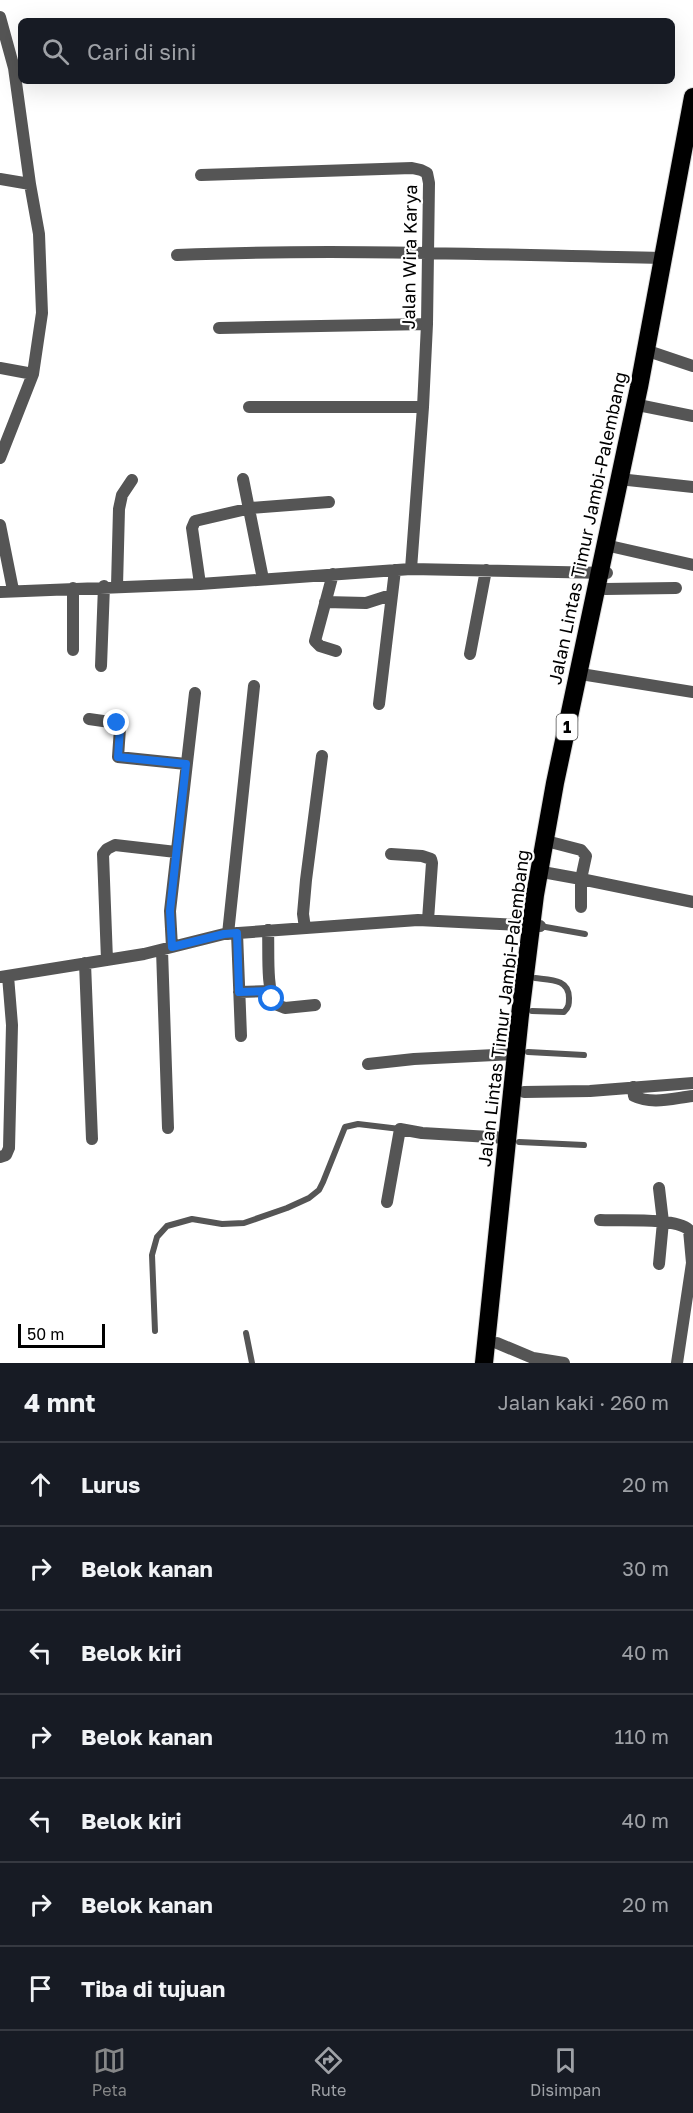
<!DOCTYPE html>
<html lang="id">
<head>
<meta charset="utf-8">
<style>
  body { margin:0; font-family:"Golos Text",sans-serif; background:#20242c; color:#f1f3f6 }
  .scale { position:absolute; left:18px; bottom:15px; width:87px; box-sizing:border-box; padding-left:6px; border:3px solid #000; border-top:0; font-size:16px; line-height:21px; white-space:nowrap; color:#000; -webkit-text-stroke:4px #fff; paint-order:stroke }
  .stop { position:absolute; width:18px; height:18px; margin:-14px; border:4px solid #1a73e8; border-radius:50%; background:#fff }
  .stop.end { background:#1a73e8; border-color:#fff; box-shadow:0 2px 6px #0008 }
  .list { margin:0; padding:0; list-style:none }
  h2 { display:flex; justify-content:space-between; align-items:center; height:78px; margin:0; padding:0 24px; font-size:26px }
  h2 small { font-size:20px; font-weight:400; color:#9ea1a6 }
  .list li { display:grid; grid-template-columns:39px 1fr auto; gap:18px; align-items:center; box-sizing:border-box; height:84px; padding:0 24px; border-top:2px solid #363941 }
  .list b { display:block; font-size:22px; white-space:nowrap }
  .list em { font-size:20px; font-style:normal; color:#9ea1a6 }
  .icon { flex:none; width:33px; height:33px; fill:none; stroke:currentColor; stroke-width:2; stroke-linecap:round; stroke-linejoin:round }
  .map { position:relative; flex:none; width:693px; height:1363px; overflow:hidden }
  .search { position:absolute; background:#171b24; box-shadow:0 6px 24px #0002; left:18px; right:18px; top:18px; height:66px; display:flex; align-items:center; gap:15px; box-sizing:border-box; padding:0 21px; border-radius:9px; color:#9ea1a6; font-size:22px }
  .sheet { height:666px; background:#171b24 }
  nav { display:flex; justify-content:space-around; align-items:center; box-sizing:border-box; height:84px; border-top:2px solid #363941; background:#171b24; font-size:16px; color:#9ea1a6 }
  nav a { display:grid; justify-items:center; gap:3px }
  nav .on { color:#858687 }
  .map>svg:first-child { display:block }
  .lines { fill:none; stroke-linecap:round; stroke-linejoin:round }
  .highway-casing { stroke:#dbdbdb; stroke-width:20 }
  .lane { stroke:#555; stroke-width:6 }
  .street { stroke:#555; stroke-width:12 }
  .highway { stroke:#000; stroke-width:18 }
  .route { stroke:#1a73e8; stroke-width:8 }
  .labels { text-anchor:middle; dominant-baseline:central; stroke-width:4.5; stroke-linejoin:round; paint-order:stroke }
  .shield { fill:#fff; stroke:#4c4c4c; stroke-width:1.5 }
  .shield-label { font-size:16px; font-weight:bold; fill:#000 }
  .street-label { font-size:18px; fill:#000; stroke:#fff }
</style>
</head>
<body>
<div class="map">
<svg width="693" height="1363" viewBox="0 0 693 1363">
  <rect width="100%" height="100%" fill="#fff"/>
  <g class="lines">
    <defs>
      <path id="highway" d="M484 1363 520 1015 535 895 555 783 639 387 693 97"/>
    </defs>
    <!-- highway casing -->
    <use href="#highway" class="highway-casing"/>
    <!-- lane -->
    <path class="lane" d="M540 926 585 934
      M532 1011 564 1012C569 1007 569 1004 569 998 569 979 551 980 535 978
      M528 1052 584 1055
      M519 1142 584 1145
      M155 1331 152 1255 157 1237 167 1226 192 1219 222 1224 244 1223 287 1208 309 1198 319 1190 323 1182 345 1127 358 1124 400 1129
      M246 1333 252 1363"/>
    <!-- street -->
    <path class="street" d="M0 17 14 68 30 184
      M201 175 412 168 421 170 427 173 429 183 427 324 423 407 411 569
      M0 179 30 184 39 234 42 313 33 374 0 458
      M177 255C338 248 500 255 662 258
      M219 328 427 324
      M654 353 693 366
      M0 368 33 374
      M643 406 693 416
      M249 407H423
      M243 479 263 579
      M628 480 693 487
      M0 525 13 590
      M614 547 693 565
      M333 574 315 641 320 646 336 651
      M200 584 192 528 195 521 251 508 329 502
      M117 586 119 509 122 495 132 480
      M73 588V650
      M605 589 676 588
      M0 592 200 584 411 569 607 573
      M325 602 366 603 391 595
      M470 654 486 570
      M101 666 104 586
      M587 675 693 692
      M379 704 395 570
      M89 719 117 723 120 728 118 757 186 764
      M391 854 422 856 431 859 432 863 428 920
      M548 873 581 879 586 856 581 850 554 843
      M581 907V879L693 902
      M305 928 303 914 306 880 322 756
      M268 930C269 951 266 987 275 1004L285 1008 315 1005
      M237 933 241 1036
      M228 934 254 686
      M172 947 170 911 195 693
      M162 950 168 1128
      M107 960 103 854 107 849 115 845 176 852
      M85 963 92 1139
      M0 977 144 954 224 934 418 920 540 926
      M239 992 271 991
      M368 1064 414 1059 515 1054
      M633 1087 634 1096C652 1105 674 1098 693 1096
      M524 1092 590 1091 693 1083
      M0 1157 6 1155 9 1148 12 1025 8 976
      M387 1202 400 1129 422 1133 507 1138
      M600 1220C620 1221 676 1217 689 1230L692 1263 677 1363
      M659 1264 663 1222 659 1188
      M497 1343 533 1358 564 1363"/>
    <!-- highway -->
    <use href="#highway" class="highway"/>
  </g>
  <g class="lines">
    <!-- route -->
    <path class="route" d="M117 723 120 728 118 757 186 764 170 911 172 947 224 934 237 933 239 992 271 991 272 999"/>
  </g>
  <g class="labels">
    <!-- shield labels -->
    <rect class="shield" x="556.5" y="714" width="21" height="26" rx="4.5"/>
    <g class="shield-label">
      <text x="567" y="727">1</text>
    </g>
    <!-- street labels -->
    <g class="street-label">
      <text transform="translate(409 257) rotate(-89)">Jalan Wira Karya</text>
      <text transform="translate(587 528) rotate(-78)">Jalan Lintas Timur Jambi-Palembang</text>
      <text transform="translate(503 1008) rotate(-83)">Jalan Lintas Timur Jambi-Palembang</text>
    </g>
  </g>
</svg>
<div class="scale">50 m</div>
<div class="stop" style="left:272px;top:999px"></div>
<div class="stop end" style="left:117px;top:723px"></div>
<div class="search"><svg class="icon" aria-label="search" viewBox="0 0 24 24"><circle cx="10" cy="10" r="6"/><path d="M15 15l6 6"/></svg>Cari di sini</div>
</div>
<section class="sheet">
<h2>4 mnt<small>Jalan kaki · 260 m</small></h2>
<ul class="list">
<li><svg class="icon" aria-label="ahead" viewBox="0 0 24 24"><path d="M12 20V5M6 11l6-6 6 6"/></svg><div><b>Lurus</b></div><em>20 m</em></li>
<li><svg class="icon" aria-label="right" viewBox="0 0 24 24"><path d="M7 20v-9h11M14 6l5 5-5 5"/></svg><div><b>Belok kanan</b></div><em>30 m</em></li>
<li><svg class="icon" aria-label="left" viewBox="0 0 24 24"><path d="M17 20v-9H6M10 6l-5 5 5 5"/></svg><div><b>Belok kiri</b></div><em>40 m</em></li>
<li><svg class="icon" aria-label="right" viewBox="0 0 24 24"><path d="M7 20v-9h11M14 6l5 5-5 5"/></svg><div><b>Belok kanan</b></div><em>110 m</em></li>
<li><svg class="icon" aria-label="left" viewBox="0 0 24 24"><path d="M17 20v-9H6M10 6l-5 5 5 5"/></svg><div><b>Belok kiri</b></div><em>40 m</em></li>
<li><svg class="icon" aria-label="right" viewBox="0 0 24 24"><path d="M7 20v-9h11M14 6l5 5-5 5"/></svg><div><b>Belok kanan</b></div><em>20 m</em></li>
<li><svg class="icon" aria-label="arrive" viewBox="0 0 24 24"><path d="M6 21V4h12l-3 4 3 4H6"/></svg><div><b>Tiba di tujuan</b></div></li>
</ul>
</section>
<nav>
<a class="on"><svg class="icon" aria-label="map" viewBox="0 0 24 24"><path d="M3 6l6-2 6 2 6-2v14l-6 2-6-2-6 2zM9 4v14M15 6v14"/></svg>Peta</a>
<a><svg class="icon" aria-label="directions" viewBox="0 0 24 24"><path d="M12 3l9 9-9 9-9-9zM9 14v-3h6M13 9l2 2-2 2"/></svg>Rute</a>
<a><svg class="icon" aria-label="saved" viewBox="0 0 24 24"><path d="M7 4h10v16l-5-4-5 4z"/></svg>Disimpan</a>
</nav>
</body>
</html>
